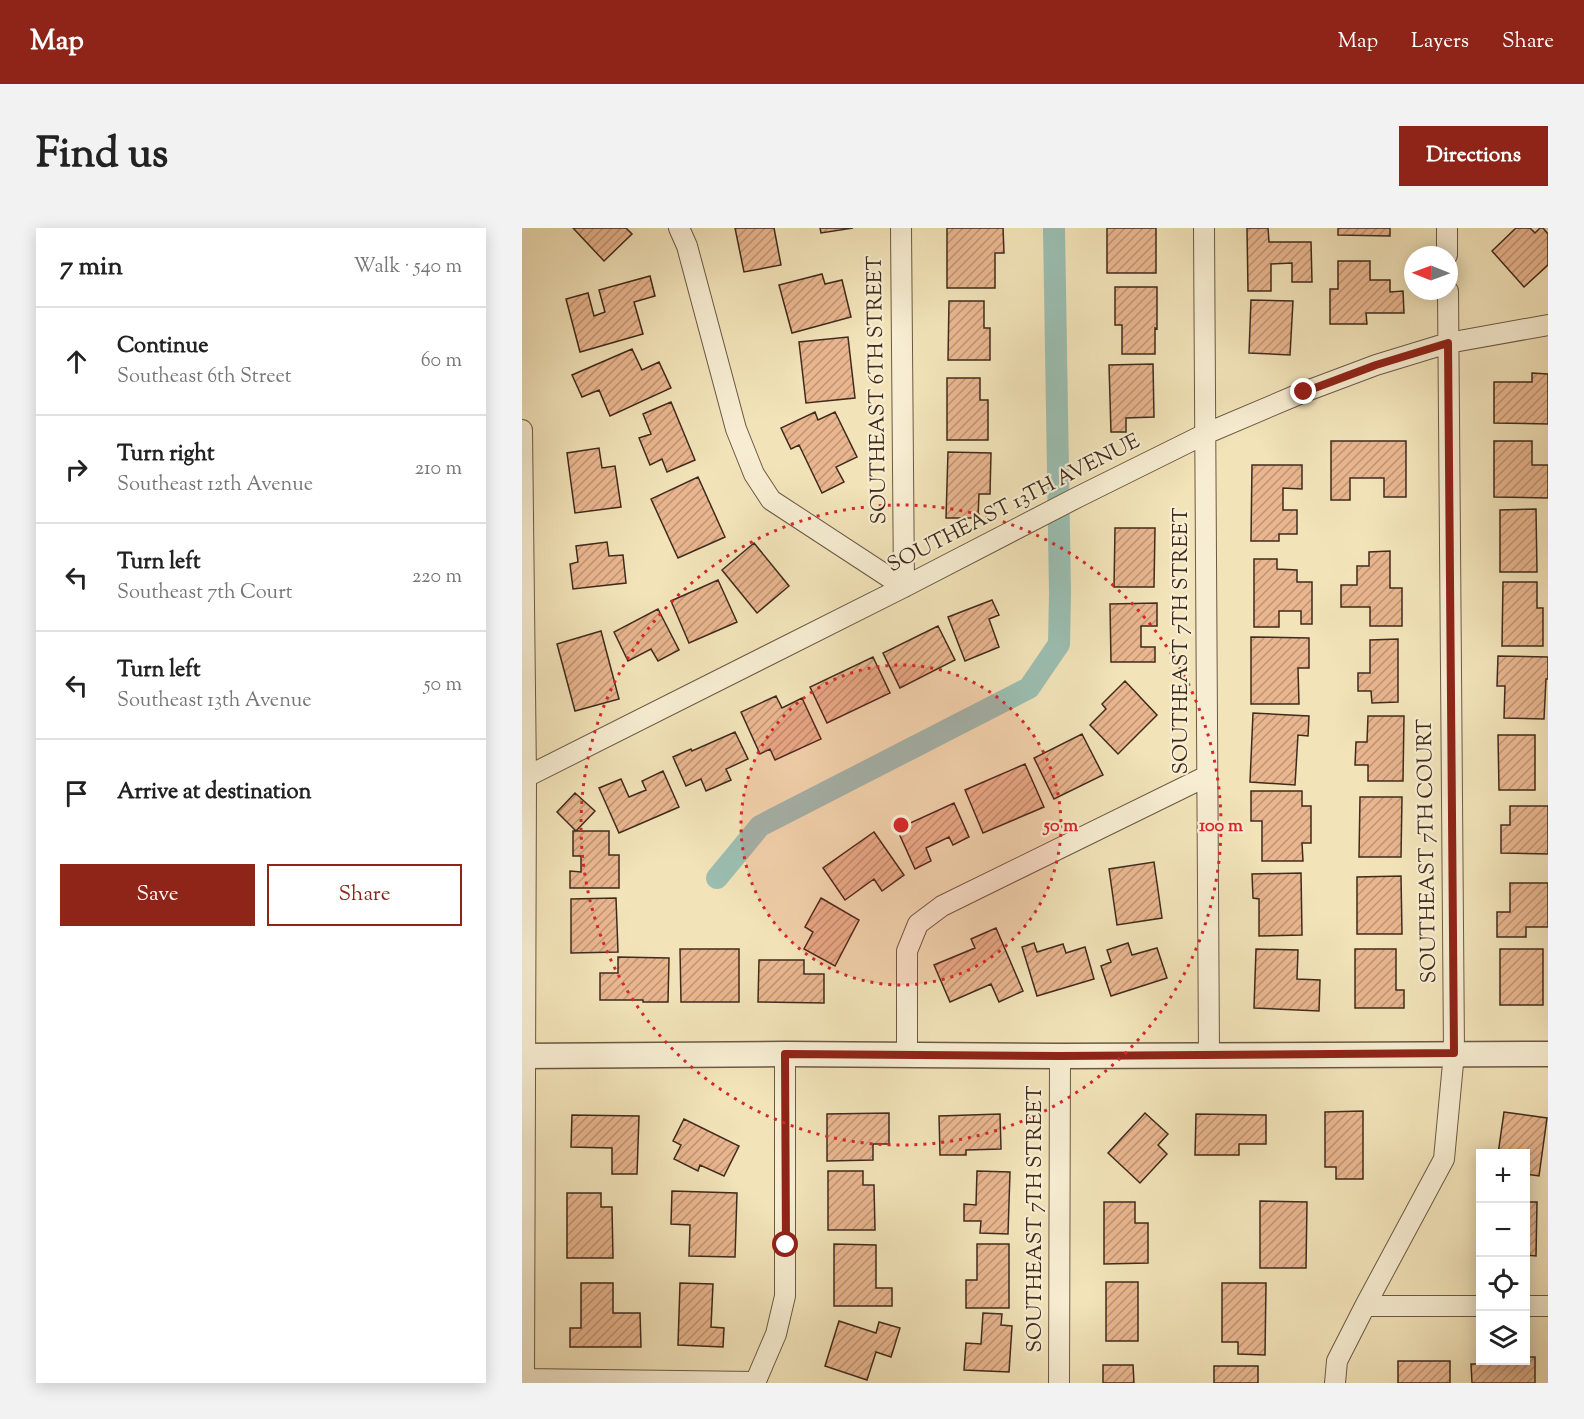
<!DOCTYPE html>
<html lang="en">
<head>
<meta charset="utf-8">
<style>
  body { margin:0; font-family:"Sorts Mill Goudy",serif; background:#f2f2f2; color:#222 }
  .controls { position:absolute; right:18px; bottom:18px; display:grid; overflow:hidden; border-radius:0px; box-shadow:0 3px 15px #0003 }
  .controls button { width:54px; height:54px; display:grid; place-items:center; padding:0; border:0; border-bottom:2px solid #e0e0e0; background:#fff; color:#222; font:30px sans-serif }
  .compass { position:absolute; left:882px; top:18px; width:54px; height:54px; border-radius:50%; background:#fff; box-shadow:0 3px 15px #0003; rotate:271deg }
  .stop { position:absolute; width:18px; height:18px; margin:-14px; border:4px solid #8f2418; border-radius:50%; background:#fff }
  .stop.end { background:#8f2418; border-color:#fff; box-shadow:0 2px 6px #0008 }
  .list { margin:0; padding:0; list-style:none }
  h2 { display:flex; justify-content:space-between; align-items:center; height:78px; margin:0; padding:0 24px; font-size:26px }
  h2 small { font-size:20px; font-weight:400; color:#767676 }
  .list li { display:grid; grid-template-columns:39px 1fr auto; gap:18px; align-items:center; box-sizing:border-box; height:108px; padding:0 24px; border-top:2px solid #e0e0e0 }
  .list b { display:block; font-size:22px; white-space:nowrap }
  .list p { margin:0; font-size:20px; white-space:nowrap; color:#767676 }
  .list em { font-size:20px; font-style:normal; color:#767676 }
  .actions { display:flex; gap:12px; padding:18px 24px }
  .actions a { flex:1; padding:14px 0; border:2px solid #8f2418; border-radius:0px; text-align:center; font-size:21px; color:#8f2418 }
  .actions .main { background:#8f2418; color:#fff }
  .icon { flex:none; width:33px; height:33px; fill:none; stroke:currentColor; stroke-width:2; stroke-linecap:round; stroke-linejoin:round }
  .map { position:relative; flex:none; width:1026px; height:1155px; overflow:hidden; border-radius:0px }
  header { display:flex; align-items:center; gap:36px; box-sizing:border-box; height:84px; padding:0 30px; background:#8f2418; color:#fff }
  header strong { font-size:28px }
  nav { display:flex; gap:33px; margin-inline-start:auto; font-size:21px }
  .intro { display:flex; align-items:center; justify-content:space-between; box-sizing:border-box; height:144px; padding:0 36px }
  h1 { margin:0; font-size:42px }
  .button { padding:15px 27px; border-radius:0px; background:#8f2418; color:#fff; font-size:21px; font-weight:700 }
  main { display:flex; gap:36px; padding:0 36px }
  aside { flex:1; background:#fff; border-radius:0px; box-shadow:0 3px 15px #0003 }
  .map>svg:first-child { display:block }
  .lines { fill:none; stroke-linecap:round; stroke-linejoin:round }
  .canal { stroke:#9bbeb1; stroke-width:22 }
  .building { fill:url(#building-hatch); stroke:#402b1d; stroke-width:1.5 }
  .minor-casing { stroke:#6c5944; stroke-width:22 }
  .tertiary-casing { stroke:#6c5944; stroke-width:27 }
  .minor { stroke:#f7edd2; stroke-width:20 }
  .tertiary { stroke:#f7edd2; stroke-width:24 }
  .route { stroke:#8f2418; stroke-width:8 }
  .ring { fill:none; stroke:#d62828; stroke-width:3; stroke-dasharray:3 6 }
  .labels { text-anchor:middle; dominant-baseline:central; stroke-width:4.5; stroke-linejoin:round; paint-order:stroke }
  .street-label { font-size:21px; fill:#402b1d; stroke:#f7edd2 }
  .centre { fill:#d62828; stroke:#f7edd2; stroke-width:3 }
  .ring-label { font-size:18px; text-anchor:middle; font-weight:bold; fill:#d62828; stroke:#f7edd2; stroke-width:4.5; stroke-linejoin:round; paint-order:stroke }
</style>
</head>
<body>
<header>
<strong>Map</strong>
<nav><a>Map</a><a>Layers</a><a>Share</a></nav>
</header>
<div class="intro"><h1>Find us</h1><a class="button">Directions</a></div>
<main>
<aside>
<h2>7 min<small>Walk · 540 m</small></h2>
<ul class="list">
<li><svg class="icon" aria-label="ahead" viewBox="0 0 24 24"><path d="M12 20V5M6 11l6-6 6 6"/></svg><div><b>Continue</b><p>Southeast 6th Street</p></div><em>60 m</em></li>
<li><svg class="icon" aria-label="right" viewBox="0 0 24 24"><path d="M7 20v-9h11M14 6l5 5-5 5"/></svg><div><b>Turn right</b><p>Southeast 12th Avenue</p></div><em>210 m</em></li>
<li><svg class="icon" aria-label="left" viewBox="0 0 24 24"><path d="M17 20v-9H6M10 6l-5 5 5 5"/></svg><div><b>Turn left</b><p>Southeast 7th Court</p></div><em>220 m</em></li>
<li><svg class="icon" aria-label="left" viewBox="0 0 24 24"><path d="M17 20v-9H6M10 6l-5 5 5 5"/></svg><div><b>Turn left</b><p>Southeast 13th Avenue</p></div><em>50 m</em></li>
<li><svg class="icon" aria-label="arrive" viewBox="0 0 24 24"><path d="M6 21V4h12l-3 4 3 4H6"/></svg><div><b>Arrive at destination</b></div></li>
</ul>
<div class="actions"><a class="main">Save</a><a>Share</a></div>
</aside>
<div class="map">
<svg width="1026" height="1155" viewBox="0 0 1026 1155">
  <defs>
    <pattern id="building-hatch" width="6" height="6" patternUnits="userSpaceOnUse" patternTransform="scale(1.5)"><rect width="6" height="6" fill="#e9b68f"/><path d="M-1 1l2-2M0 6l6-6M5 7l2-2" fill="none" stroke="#be9474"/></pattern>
  </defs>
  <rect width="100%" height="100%" fill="#f2e3b9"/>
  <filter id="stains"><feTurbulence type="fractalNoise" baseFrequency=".00333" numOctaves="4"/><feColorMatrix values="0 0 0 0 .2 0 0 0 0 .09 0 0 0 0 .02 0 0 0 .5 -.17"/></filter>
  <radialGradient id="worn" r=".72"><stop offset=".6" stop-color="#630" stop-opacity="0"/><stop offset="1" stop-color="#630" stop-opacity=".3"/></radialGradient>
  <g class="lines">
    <!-- canal -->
    <path class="canal" d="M195 650 238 598 507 460 537 416 538 365 532 0"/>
  </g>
  <!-- building -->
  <path class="building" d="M51 0H104L110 6 82 33Z
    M213 0H252L259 37 222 44Z
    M298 0H331L299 5Z
    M425 0H481L482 25H473V60H425Z
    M585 0H634V45H585Z
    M725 0H746L747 14H789L790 54H770V35L749 36V63H726Z
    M816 0H868V8L816 7Z
    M994 0H1008L1013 5 1018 0H1021L1026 6V37L1002 59 970 23Z
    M816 33H848V52H868V64L881 63 882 85H844L845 96H808V61H816Z
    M300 46 303 56 320 52 329 89 270 105 257 57Z
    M128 48 133 68 112 74 121 106 58 124 44 71 66 65 72 88 83 84 77 62Z
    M593 59H635V101L633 100V126H600V97H593Z
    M729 72 771 73 768 127 727 125Z
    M427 73H462V100H468V132H426Z
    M326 109 333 170 284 175 277 114Z
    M110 121 120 142 137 134 149 160 88 188 77 162 60 169 50 147Z
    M631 136 632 189 604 190V204H589L587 137Z
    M1010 145 1026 146V196L972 195V154H1010Z
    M425 150H458V172H466V212H425Z
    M149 174 173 232 145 244 140 231 128 237 117 210 129 206 121 186Z
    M293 184 296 192 313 184 335 229 314 239 322 254 300 265 277 217 269 221 259 200Z
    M809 213H884V269H862V250H828V272H809Z
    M972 213H1010V237H1026V270L972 269Z
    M77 220 80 240 93 238 99 279 53 285 45 225Z
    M426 224 469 225 468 266H457L456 290H424Z
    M730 237H780V261L761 260V282H775V306H757V313H729Z
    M176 249 203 309 156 330 129 271Z
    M1014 281 1015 344H978V282Z
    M593 300H633L632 359H592Z
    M85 314 87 328 101 327 104 355 51 361 48 336 56 334 54 318Z
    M232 315 267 358 235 385 200 342Z
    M868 323V360H880V398H848V379H819V357H835V338H847V324Z
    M732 331H755V341L775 342V354H790V396H779V383H757V399H732Z
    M196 352 215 394 167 415 149 373Z
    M981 354H1015V380H1021V418H980Z
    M470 372 477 387 467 391 477 419 443 433 426 389Z
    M635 375V398H619V419H633V434H589L588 376Z
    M136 381 157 422 136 433 129 421 106 433 92 404Z
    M416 398 433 432 378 460 361 425Z
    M79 403 97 471 53 483 35 416Z
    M729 409 787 410V440H776L777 476H729Z
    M876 411V474L850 475 849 463H836V445H848V412Z
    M976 428 1026 429V451H1024L1022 491 982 490 983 458H975Z
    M351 429 368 465 305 495 288 459Z
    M603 453 635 487 596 526 568 497 584 481 580 476Z
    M254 468 260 480 280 470 299 511 253 532 248 521 238 526 219 484Z
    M731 485 787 488 786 508 776 507 773 557 728 554Z
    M846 488H882L881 553H846V537H833L834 514H845Z
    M213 504 226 531 204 541 209 552 184 563 179 551 164 558 151 529 169 521 170 523Z
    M560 506 581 547 532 571 512 530Z
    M976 507H1013V562H977Z
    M503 536 522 579 461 605 443 562Z
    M141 543 157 579 97 605 77 560 99 551 107 569 124 562 120 553Z
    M729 563H780V578H789V615H780L781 633H740V593H729Z
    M53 565 73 583 54 603 35 584Z
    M838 569H880L879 629H837Z
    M432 575 447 609 431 617 427 609 404 620 409 633 393 641 375 601Z
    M988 578H1026V626L979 625V597H988Z
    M51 603H87V627H97V660H48V643L59 644V628H51Z
    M352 604 382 647 360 663 352 651 323 672 301 640Z
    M632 634 640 690 595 697 587 641Z
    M779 645 780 707 737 708V671L731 670 730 646Z
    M879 648 880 706H835V649Z
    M988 655H1026V699H1004V709H975V684H988Z
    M94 670 96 724 49 725V671Z
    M299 670 337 692 313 738 282 721 291 704 283 699Z
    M474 700 501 763 477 774 469 756 428 774 412 737 453 720 449 711Z
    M512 715 515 724 541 716 544 725 563 719 572 751 515 768 500 719Z
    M606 715 610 727 635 720 645 750 589 768 579 738 589 734 585 722Z
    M158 721H217V774H159Z
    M734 721 776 722 775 751 798 752 797 783 732 780Z
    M833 721H874V762H882V780H833Z
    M978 721H1021V777H978Z
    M96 729 147 730 146 774H121V772H78V745H96Z
    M237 732H282V746H302V775L236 774Z
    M841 883V951H814V939H803V884Z
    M982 884 1025 890 1017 948 1004 946V926H976Z
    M367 885V916H351V932L305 933V886Z
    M623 885 646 906 636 917 645 926 618 955 586 925Z
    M478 886 479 921 444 922V927H418L417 888Z
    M674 886 744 887V916H717V927H673Z
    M50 887 117 888 115 946H90V920L49 919Z
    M162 891 217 918 202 948 178 937 176 943 152 931 159 917 151 913Z
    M306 943H341V957H352L353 1002H306Z
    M455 943 488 944 486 1006 458 1005 459 993H442V976L454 977Z
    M150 963 215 965 213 1029 167 1028 168 997 149 996Z
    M45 965H79V979H90L91 1030H45Z
    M738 973 785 974 784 1040H738Z
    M582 974H613V995H626V1035L582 1036Z
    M1004 974H1015L1014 1028 1004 1027Z
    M956 987H958V1035H955Z
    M312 1016 354 1017V1060H370V1078H312Z
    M455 1016H487V1080H444V1052H455Z
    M584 1054H616V1113H584Z
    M59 1055H91V1085H118L119 1119H48V1100H59Z
    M158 1055 191 1056 189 1099 202 1100 201 1119 156 1117Z
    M700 1055H744L743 1127 716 1126V1114H700Z
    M461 1085 480 1086 479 1097 490 1098 487 1144 442 1142 444 1115 459 1116Z
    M317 1093 354 1105 357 1094 378 1100 369 1129 354 1124 345 1152 303 1138Z
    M1004 1129H1013V1155H950L949 1136H986V1132H1004Z
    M876 1133H928V1155H876Z
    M581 1137H611L612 1155H581Z
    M692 1138H736V1155H692Z"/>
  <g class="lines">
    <defs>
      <path id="minor" d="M157 0 165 18 214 201 232 246 249 272 382 359
        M379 0 382 359
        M682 0 687 827
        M925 0V27
        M0 202 4 549 2 1151 0 1153
        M0 551 382 359 556 269 683 206 782 164 854 137 926 115 1026 97
        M385 827V723L396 696 420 678 685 548
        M843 1078H958
        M1004 1078H1026
        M2 1151 233 1154
        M233 1155 254 1106 263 1068V826
        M537 1155 538 828
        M813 1155 815 1133 843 1078 922 931 932 825 926 63"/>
      <path id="tertiary" d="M0 828 263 826 538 828 1026 826"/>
    </defs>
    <!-- minor casing -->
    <use href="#minor" class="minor-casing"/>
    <!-- tertiary casing -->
    <use href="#tertiary" class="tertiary-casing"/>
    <!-- minor -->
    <use href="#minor" class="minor"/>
    <!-- tertiary -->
    <use href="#tertiary" class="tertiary"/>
  </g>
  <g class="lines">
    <!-- route -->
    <path class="route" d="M264 1017 263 826 538 828 932 825 926 115 854 137 782 164"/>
  </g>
  <!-- distance rings -->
  <circle cx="379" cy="597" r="160" fill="#d62828" fill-opacity=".12"/>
  <g class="ring">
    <circle cx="379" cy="597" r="160"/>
    <circle cx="379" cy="597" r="320"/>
  </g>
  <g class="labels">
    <!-- street labels -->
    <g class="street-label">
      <text transform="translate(356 162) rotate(-91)">SOUTHEAST 6TH STREET</text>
      <text transform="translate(492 276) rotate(-27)">SOUTHEAST 13TH AVENUE</text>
      <text transform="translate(660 413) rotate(-90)">SOUTHEAST 7TH STREET</text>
      <text transform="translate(906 623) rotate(-91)">SOUTHEAST 7TH COURT</text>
      <text transform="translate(514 991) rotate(-90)">SOUTHEAST 7TH STREET</text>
    </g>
  </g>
  <circle cx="379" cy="597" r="9" class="centre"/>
  <g class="ring-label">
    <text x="539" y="603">50 m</text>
    <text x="699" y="603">100 m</text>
  </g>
  <rect width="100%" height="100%" filter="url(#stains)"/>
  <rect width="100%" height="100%" fill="url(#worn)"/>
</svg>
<div class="controls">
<button>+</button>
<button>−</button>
<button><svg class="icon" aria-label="locate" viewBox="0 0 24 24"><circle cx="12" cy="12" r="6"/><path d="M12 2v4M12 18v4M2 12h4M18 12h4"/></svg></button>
<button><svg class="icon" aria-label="layers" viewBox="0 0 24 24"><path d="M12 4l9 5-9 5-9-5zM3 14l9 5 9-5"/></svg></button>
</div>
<svg class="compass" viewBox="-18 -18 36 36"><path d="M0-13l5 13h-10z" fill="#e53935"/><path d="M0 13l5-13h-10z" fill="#767676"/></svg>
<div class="stop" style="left:264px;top:1017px"></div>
<div class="stop end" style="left:782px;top:164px"></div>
</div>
</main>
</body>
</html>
